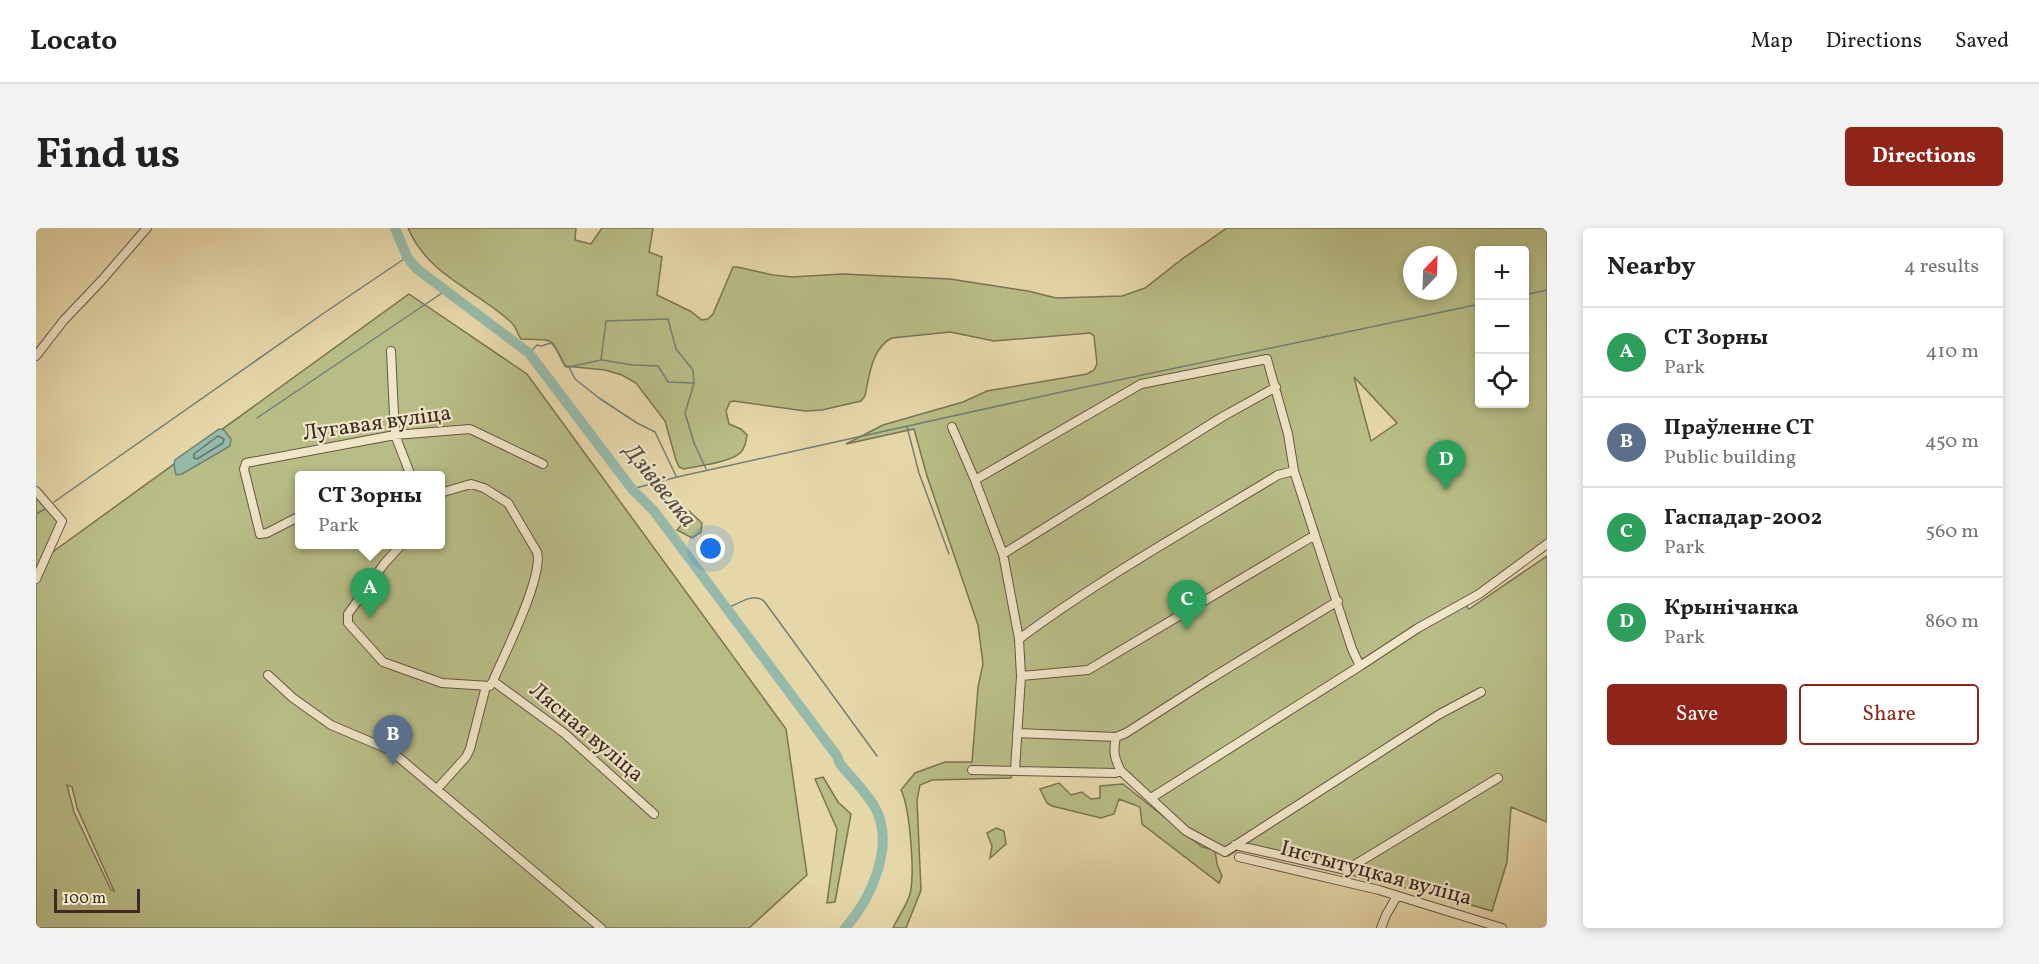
<!DOCTYPE html>
<html lang="en">
<head>
<meta charset="utf-8">
<style>
  body { margin:0; font-family:Vollkorn,serif; background:#f2f2f2; color:#202124 }
  .controls { position:absolute; right:18px; top:18px; display:grid; overflow:hidden; border-radius:6px; box-shadow:0 3px 9px #0003 }
  .controls button { width:54px; height:54px; display:grid; place-items:center; padding:0; border:0; border-bottom:2px solid #e0e0e0; background:#fff; color:#202124; font:30px sans-serif }
  .compass { position:absolute; left:1367px; top:18px; width:54px; height:54px; border-radius:50%; background:#fff; box-shadow:0 3px 9px #0003; rotate:23deg }
  .scale { position:absolute; left:18px; bottom:15px; width:86px; box-sizing:border-box; padding-left:6px; border:3px solid #3d2a23; border-top:0; font-size:16px; line-height:21px; white-space:nowrap; color:#3d2a23; -webkit-text-stroke:4px #efe5c7; paint-order:stroke }
  .you { position:absolute; left:675px; top:321px; width:21px; height:21px; margin:-15px; border:4px solid #fff; border-radius:50%; background:#1a73e8; box-shadow:0 0 0 9px #1a73e833 }
  .badge { display:grid; place-items:center; width:39px; height:39px; border-radius:50%; background:#8f2418; color:#fff; font-size:20px; font-weight:700 }
  .pin { position:absolute; translate:-50% -50px; filter:drop-shadow(0 2px 3px #0008) }
  .pin::after { content:''; position:absolute; top:32px; width:21px; height:18px; background:inherit; clip-path:polygon(0 0,100% 0,50% 100%) }
  .popup { position:absolute; left:259px; top:243px; width:150px; height:78px; box-sizing:border-box; display:grid; place-content:center; border-radius:6px; background:#fff; filter:drop-shadow(0 2px 4px #0005); font-size:20px; white-space:nowrap; color:#757577 }
  .popup b { font-size:22px; color:#202124 }
  .popup::after { content:''; position:absolute; left:50%; top:100%; margin-left:-12px; border:12px solid transparent; border-top-color:#fff }
  .list { margin:0; padding:0; list-style:none }
  h2 { display:flex; justify-content:space-between; align-items:center; height:78px; margin:0; padding:0 24px; font-size:26px }
  h2 small { font-size:20px; font-weight:400; color:#757577 }
  .list li { display:grid; grid-template-columns:39px 1fr auto; gap:18px; align-items:center; box-sizing:border-box; height:90px; padding:0 24px; border-top:2px solid #e0e0e0 }
  .list b { display:block; font-size:22px; white-space:nowrap }
  .list p { margin:0; font-size:20px; white-space:nowrap; color:#757577 }
  .list em { font-size:20px; font-style:normal; color:#757577 }
  .actions { display:flex; gap:12px; padding:18px 24px }
  .actions a { flex:1; padding:14px 0; border:2px solid #8f2418; border-radius:6px; text-align:center; font-size:21px; color:#8f2418 }
  .actions .main { background:#8f2418; color:#fff }
  .icon { flex:none; width:33px; height:33px; fill:none; stroke:currentColor; stroke-width:2; stroke-linecap:round; stroke-linejoin:round }
  .map { position:relative; flex:none; width:1511px; height:700px; overflow:hidden; border-radius:6px }
  header { display:flex; align-items:center; gap:36px; box-sizing:border-box; height:84px; padding:0 30px; background:#fff; border-bottom:2px solid #e0e0e0 }
  header strong { font-size:28px }
  nav { display:flex; gap:33px; margin-inline-start:auto; font-size:21px }
  .intro { display:flex; align-items:center; justify-content:space-between; box-sizing:border-box; height:144px; padding:0 36px }
  h1 { margin:0; font-size:42px }
  .button { padding:15px 27px; border-radius:6px; background:#8f2418; color:#fff; font-size:21px; font-weight:700 }
  main { display:flex; gap:36px; padding:0 36px }
  aside { flex:1; background:#fff; border-radius:6px; box-shadow:0 3px 9px #0003 }
  .map>svg:first-child { display:block }
  .green { fill:#b8bd86; stroke:#7a7454; stroke-width:1.5; fill-rule:evenodd }
  .water { fill:#96baaa; stroke:#728074; stroke-width:1.5 }
  .lines { fill:none; stroke-linecap:round; stroke-linejoin:round }
  .shore { stroke:#6a7266; stroke-width:1.5 }
  .stream { stroke:#728074; stroke-width:1.5 }
  .river { stroke:#96baaa; stroke-width:10 }
  .minor-casing { stroke:#675544; stroke-width:10 }
  .minor { stroke:#efe5c7; stroke-width:8 }
  .labels { text-anchor:middle; dominant-baseline:central; stroke-width:4.5; stroke-linejoin:round; paint-order:stroke }
  .street-label { font-size:22px; fill:#3d2a23; stroke:#efe5c7 }
  .water-label { font-size:24px; font-style:italic; fill:#534e45; stroke:#efe5c7 }
</style>
</head>
<body>
<header>
<strong>Locato</strong>
<nav><a>Map</a><a>Directions</a><a>Saved</a></nav>
</header>
<div class="intro"><h1>Find us</h1><a class="button">Directions</a></div>
<main>
<div class="map">
<svg width="1511" height="700" viewBox="0 0 1511 700">
  <rect width="100%" height="100%" fill="#e6d7a9"/>
  <filter id="stains"><feTurbulence type="fractalNoise" baseFrequency=".00333" numOctaves="4"/><feColorMatrix values="0 0 0 0 .2 0 0 0 0 .09 0 0 0 0 .02 0 0 0 .5 -.17"/></filter>
  <radialGradient id="worn" r=".72"><stop offset=".6" stop-color="#630" stop-opacity="0"/><stop offset="1" stop-color="#630" stop-opacity=".3"/></radialGradient>
  <!-- green -->
  <path class="green" d="M372 0H540L539 12 555 16 566 0H617L613 24 626 29 621 67 654 83 666 92 672 91 677 86 697 39H701L737 47 756 49 806 46 914 51 992 63 1020 70 1086 68 1109 60 1146 31 1191 0H1511V312L1426 374 1433 381 1511 328V594L1475 579 1471 634 1456 683 1404 668 1223 625 1203 621 1192 628 1151 606 1077 542 974 540 975 550 896 552 884 557 881 572 885 662 870 700H857C862 689 871 677 874 666 879 646 874 580 865 562L879 545 909 534H936L942 459 947 436 942 397 891 248 878 201 810 216 847 197 927 174 951 163 1051 146 1058 142 1061 136 1058 108 1054 105 958 113 914 104 856 110C836 119 833 149 829 168L825 173 786 182 769 183 698 173 694 174 690 183 693 196 705 201 711 207C710 214 709 220 704 225 695 234 661 238 648 241L643 239 640 232 629 193 600 155 586 147 569 142 529 138C514 106 518 113 485 111 481 106 481 100 476 95 440 61 393 49 372 0ZM1444 22H1488V176H1444ZM1376 27H1412V63H1376ZM1318 149 1361 195 1335 213Z
    M373 66 491 146 750 501 771 647 713 700H0V263L24 289 11 328ZM264 248H404V316H264ZM31 557 36 559 41 580 78 663 75 662 38 584Z
    M653 283 666 295 665 304 656 310 641 302 648 294V286Z
    M787 549 802 574 815 586 799 674 791 675 801 601 779 551Z
    M1023 555 1035 567 1046 564 1055 571 1064 570V558L1087 556 1166 619 1179 622 1181 636 1186 648 1183 655 1106 596 1104 579 1083 571 1078 586 1065 590 1016 578 1011 575 1004 561Z
    M960 600 968 603 970 616 954 630 956 618 951 605Z"/>
  <!-- water -->
  <path class="water" d="M183 201 188 202 195 211 194 218 146 246 140 247 138 237 139 232Z"/>
  <g class="lines">
    <!-- shore -->
    <path class="shore" d="M182 208 188 211 187 215 161 231 158 230V226Z"/>
    <!-- stream -->
    <path class="stream" d="M1488 67 1511 62
      M493 125 501 117 505 118 515 115C522 121 524 131 530 139H533L539 151 563 170 601 195 619 204 640 248
      M566 132 597 137 622 138 632 154 657 155
      M533 139 565 132 570 93 632 91 640 121 657 142 658 155 649 185 658 215 670 241
      M221 190 409 63
      M871 199 883 245 913 326
      M596 261 641 249 1021 165 1444 76
      M18 274 288 85 371 29
      M0 286 9 281
      M690 381C702 376 717 364 728 373L841 528"/>
    <!-- river -->
    <path class="river" d="M359 0 371 29 381 41 493 125 596 261 618 283 801 528 804 536C815 549 828 562 837 576 861 614 836 670 809 700"/>
    <defs>
      <path id="minor" d="M355 123 359 207 375 248
        M0 128 28 92 66 52 111 0
        M916 199 939 252 967 326 983 411 985 448 979 542
        M939 252 1105 156 1231 131 1252 206 1258 243 1316 421 1324 438 1115 570
        M0 263 26 293 0 351
        M264 288 231 305 224 306 208 241 210 235 359 207 434 201 507 236
        M366 316 348 336 312 386V395L347 434 406 455 454 458 457 453C468 427 508 348 501 324L472 275 448 260 435 256 404 265
        M967 326 1186 189 1240 159
        M983 411C1065 350 1155 300 1242 247L1258 243
        M1324 438 1382 400 1443 366 1511 316
        M232 447 257 470 295 497 354 522 565 700
        M985 448 1052 442 1279 307
        M457 453 528 505 618 586
        M981 505 1080 509 1090 505 1174 451 1302 373
        M1080 509C1077 523 1078 530 1085 543L1150 603 1189 624 1402 487 1445 464
        M936 542 1079 545 1085 543
        M401 561 430 529 434 521 450 458
        M1199 617 1310 642 1462 550
        M1203 629 1343 662 1466 700
        M1345 700 1350 687 1361 668"/>
    </defs>
    <!-- minor casing -->
    <use href="#minor" class="minor-casing"/>
    <!-- minor -->
    <use href="#minor" class="minor"/>
  </g>
  <g class="labels">
    <!-- street labels -->
    <g class="street-label">
      <text transform="translate(341 196) rotate(-8)">Лугавая вуліца</text>
      <text transform="translate(550 505) rotate(40)">Лясная вуліца</text>
      <text transform="translate(1340 646) rotate(15)">Інстытуцкая вуліца</text>
    </g>
    <!-- water labels -->
    <g class="water-label">
      <text transform="translate(623 258) rotate(51)">Дзівівелка</text>
    </g>
  </g>
  <rect width="100%" height="100%" filter="url(#stains)"/>
  <rect width="100%" height="100%" fill="url(#worn)"/>
</svg>
<div class="controls">
<button>+</button>
<button>−</button>
<button><svg class="icon" aria-label="locate" viewBox="0 0 24 24"><circle cx="12" cy="12" r="6"/><path d="M12 2v4M12 18v4M2 12h4M18 12h4"/></svg></button>
</div>
<svg class="compass" viewBox="-18 -18 36 36"><path d="M0-13l5 13h-10z" fill="#e53935"/><path d="M0 13l5-13h-10z" fill="#757577"/></svg>
<div class="scale">100 m</div>
<div class="you"></div>
<div class="pin badge" style="left:334px;top:390px;background:#2e9e5b">A</div>
<div class="popup"><b>СТ Зорны</b>Park</div>
<div class="pin badge" style="left:357px;top:537px;background:#5c6f8a">B</div>
<div class="pin badge" style="left:1151px;top:402px;background:#2e9e5b">C</div>
<div class="pin badge" style="left:1410px;top:262px;background:#2e9e5b">D</div>
</div>
<aside>
<h2>Nearby<small>4 results</small></h2>
<ul class="list">
<li><span class="badge" style="background:#2e9e5b">A</span><div><b>СТ Зорны</b><p>Park</p></div><em>410 m</em></li>
<li><span class="badge" style="background:#5c6f8a">B</span><div><b>Праўленне СТ</b><p>Public building</p></div><em>450 m</em></li>
<li><span class="badge" style="background:#2e9e5b">C</span><div><b>Гаспадар-2002</b><p>Park</p></div><em>560 m</em></li>
<li><span class="badge" style="background:#2e9e5b">D</span><div><b>Крынічанка</b><p>Park</p></div><em>860 m</em></li>
</ul>
<div class="actions"><a class="main">Save</a><a>Share</a></div>
</aside>
</main>
</body>
</html>
